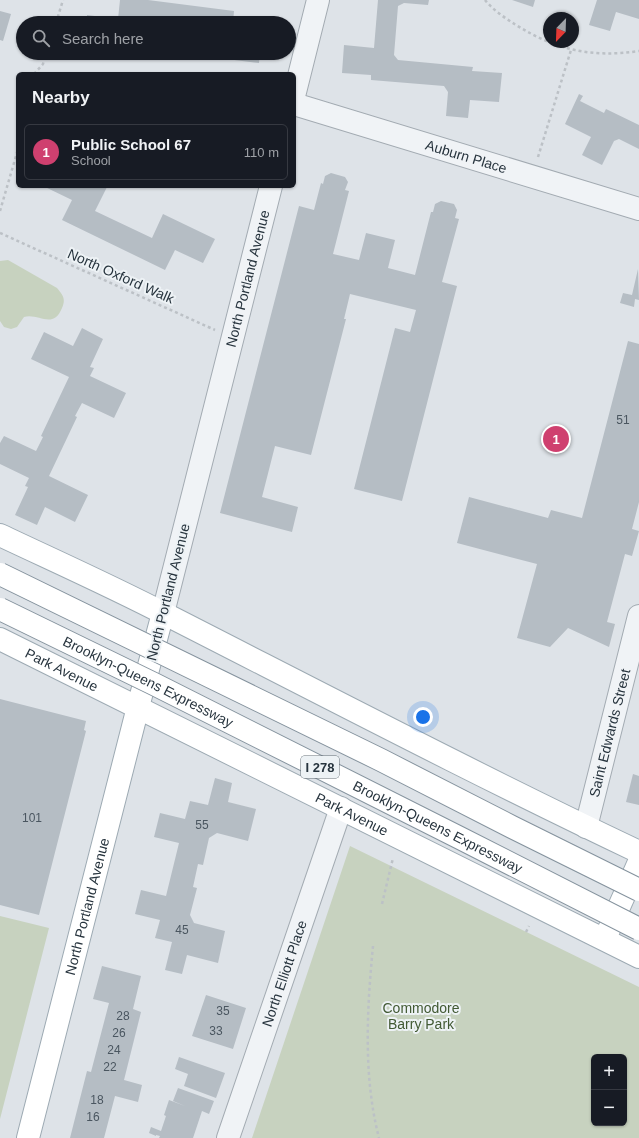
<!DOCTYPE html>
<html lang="en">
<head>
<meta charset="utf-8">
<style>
  body { margin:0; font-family:Helvetica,sans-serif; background:#242831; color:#f1f3f6 }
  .controls { position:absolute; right:12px; bottom:12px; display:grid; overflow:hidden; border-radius:6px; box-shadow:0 1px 3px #0004 }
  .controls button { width:36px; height:36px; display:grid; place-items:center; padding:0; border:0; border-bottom:1px solid #363941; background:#171b24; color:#f1f3f6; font:20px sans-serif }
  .compass { position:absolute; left:543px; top:12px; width:36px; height:36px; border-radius:50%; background:#171b24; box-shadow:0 1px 3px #0004; rotate:203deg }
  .you { position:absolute; left:423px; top:717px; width:14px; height:14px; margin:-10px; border:3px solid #fff; border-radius:50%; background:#1a73e8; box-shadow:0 0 0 6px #1a73e833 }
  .badge { display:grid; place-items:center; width:26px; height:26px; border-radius:50%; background:#cf406f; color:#fff; font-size:13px; font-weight:700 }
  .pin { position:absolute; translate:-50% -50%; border:2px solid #fff; box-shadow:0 1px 4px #0006 }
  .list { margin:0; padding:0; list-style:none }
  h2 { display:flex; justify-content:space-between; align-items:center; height:52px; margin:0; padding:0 16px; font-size:17px }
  h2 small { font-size:13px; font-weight:400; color:#9ea1a6 }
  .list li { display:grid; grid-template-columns:26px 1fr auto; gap:12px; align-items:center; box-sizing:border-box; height:56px; margin:0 8px 8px; padding:0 8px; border:1px solid #363941; border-radius:6px }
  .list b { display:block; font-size:15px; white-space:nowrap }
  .list p { margin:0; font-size:13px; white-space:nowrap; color:#9ea1a6 }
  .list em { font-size:13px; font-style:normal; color:#9ea1a6 }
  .icon { flex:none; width:22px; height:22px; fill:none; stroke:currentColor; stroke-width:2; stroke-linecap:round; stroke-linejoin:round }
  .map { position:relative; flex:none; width:639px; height:1138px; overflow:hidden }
  .search { position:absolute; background:#171b24; box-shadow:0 1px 3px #0004; left:16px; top:16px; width:280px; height:44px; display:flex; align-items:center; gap:10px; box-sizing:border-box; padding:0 14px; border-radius:22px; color:#9ea1a6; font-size:15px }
  .panel { position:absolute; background:#171b24; box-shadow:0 1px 3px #0004; left:16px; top:72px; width:280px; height:116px; border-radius:6px }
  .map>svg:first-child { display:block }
  .green { fill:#c7d2bf; fill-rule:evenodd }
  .building { fill:#b5bdc4 }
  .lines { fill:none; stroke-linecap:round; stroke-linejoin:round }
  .minor-casing { stroke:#a3abb2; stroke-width:24 }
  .major-casing { stroke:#9daab3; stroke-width:24 }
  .path { stroke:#bcc1c6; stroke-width:2.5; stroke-dasharray:3 3; stroke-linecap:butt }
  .minor { stroke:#f0f3f6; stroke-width:22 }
  .major { stroke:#fff; stroke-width:22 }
  .highway-bridge-casing { stroke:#85939e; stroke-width:24; stroke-linecap:butt }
  .highway-bridge { stroke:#fff; stroke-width:22 }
  .labels { text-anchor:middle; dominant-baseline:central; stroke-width:4; stroke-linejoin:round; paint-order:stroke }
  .number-label { font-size:12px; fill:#4a5660 }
  .shield { fill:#edf2f5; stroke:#626d75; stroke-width:1 }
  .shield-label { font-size:13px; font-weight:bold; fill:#27343e }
  .street-label { font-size:14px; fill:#27343e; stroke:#edf2f5 }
  .park-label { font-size:14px; fill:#425a34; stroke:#edf2f5 }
</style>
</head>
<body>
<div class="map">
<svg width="639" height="1138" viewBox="0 0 639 1138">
  <rect width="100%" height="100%" fill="#dee3e8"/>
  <!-- green -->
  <path class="green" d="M8 260 57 288C63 295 66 299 62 308 53 330 39 313 24 317L17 327 11 329 4 327 0 321V261Z
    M350 846 639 987V1138H252ZM594 1057H624V1123H594Z
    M0 916 49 928 0 1119Z"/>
  <!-- building -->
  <path class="building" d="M120 0H148L234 11 233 23H87V15L118 19Z
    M378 0H429L428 5 404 3 398 6 394 55 398 60 473 67 472 71 502 73 499 102 470 100 468 118 446 116 448 92 444 86 371 80V75L342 73 344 45 374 48Z
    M512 0H535L533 7Z
    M597 0H639V19L616 12 610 31 589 25Z
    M0 11 11 14 3 41 0 40Z
    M203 53H260L259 63 203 56Z
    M579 94 583 96 580 101 604 113 606 109 639 125V149L619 139 614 141 602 165 582 155 591 137 565 124Z
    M331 173 345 177 348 182 345 190 349 191 333 254 359 260 366 233 395 240 388 268 415 275 431 212H433L435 204 441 201 454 204 457 210 455 218 459 219 442 282 457 286 402 501 354 489 395 328 410 332 416 310 350 294 344 319H346L311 455 275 446 262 497 298 507 292 532 220 513 299 206 314 210 321 183 323 184 325 176Z
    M43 186H105L107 187 95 211 152 238 163 214 215 239 203 263 175 250 165 270 62 220 72 200Z
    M638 269 639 300 635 299 634 307 620 303 623 293 632 295Z
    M82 328 103 339 90 367 94 368 90 376 126 393 114 418 82 403 75 416 77 417 49 476 88 495 75 522 45 507 37 525 15 515 28 487 25 486 29 478 0 464V443L4 436 36 451 43 437 41 436 69 377 31 359 44 332 73 346Z
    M628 341 639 344V502L632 529 639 531 632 556 625 554 607 622 615 624 609 647 568 628 550 647 517 638 537 564 457 543 469 497 548 518 551 510 582 518Z
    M0 699 86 721 84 730 86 731 39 915 0 905Z
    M633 774 639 776V805L626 802Z
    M215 778 232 783 228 802 256 809 248 841 217 833 209 838 203 865 198 864 193 887 197 888 190 915 194 923 225 931 218 963 187 955 182 974 165 970 172 942 155 938 160 920 135 914 141 890 166 896 179 843 154 837 160 813 185 819 190 801 208 805Z
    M102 966 141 976 133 1009 141 1012 124 1080 142 1085 138 1102 115 1096 104 1138H70L87 1071 91 1072 109 1003 93 999Z
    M206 995 246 1008 233 1049 192 1036Z
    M179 1057 225 1073 216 1098 184 1086 188 1074 175 1069Z
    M178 1088 214 1101 209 1114 202 1111 193 1138H159L160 1136 156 1135V1136L149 1133 151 1127 161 1131 166 1116 164 1115 169 1100 185 1106 173 1101Z"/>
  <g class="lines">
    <defs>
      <g id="minor">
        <path d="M294 96 318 0"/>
        <path id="s1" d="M294 104 639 209"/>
        <path id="s2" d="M163 613 271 186"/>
        <path id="s3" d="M586 827 639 616"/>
        <path id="s4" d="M228 1138 341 808"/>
      </g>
      <g id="major">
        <path d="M0 535C55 561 111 586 165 614 322 694 479 776 639 852"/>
        <path id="s5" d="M0 639 639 957"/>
        <path d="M607 934 639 862"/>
        <path id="s6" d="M28 1138 138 707 163 613"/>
      </g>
    </defs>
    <!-- minor casing -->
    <use href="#minor" class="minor-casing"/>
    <!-- major casing -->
    <use href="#major" class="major-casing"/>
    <!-- path -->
    <path class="path" d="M485 0C493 10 505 18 516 25 556 50 592 58 639 51
      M56 23 63 0
      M34 74 43 64 46 53
      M538 157 571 50
      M0 211 18 149
      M0 233 215 330
      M382 904 393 858
      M526 932 529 926
      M373 946C367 1009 363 1076 379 1138"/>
    <!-- minor -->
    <use href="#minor" class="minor"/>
    <!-- major -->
    <use href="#major" class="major"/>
    <defs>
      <g id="highway-bridge">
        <path d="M0 574 381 760 512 827 639 890"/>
        <path id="s7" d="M0 609 154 684 460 838 639 929"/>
      </g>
    </defs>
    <!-- highway-bridge casing -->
    <use href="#highway-bridge" class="highway-bridge-casing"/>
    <!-- highway-bridge -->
    <use href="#highway-bridge" class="highway-bridge"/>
  </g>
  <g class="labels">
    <!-- number labels -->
    <g class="number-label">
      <text x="623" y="420">51</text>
      <text x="32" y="818">101</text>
      <text x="202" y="825">55</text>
      <text x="182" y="930">45</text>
      <text x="223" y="1011">35</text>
      <text x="123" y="1016">28</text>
      <text x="216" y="1031">33</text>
      <text x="119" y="1033">26</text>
      <text x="114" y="1050">24</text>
      <text x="110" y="1067">22</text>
      <text x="97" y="1100">18</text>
      <text x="93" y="1117">16</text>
    </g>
    <!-- shield labels -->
    <rect class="shield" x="301" y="756" width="38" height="22" rx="3"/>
    <g class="shield-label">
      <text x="320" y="767">I 278</text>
    </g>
    <!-- street labels -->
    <g class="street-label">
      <text stroke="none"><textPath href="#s1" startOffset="180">Auburn Place</textPath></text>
      <text transform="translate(121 276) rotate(24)">North Oxford Walk</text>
      <text stroke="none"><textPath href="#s2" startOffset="345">North Portland Avenue</textPath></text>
      <text transform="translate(168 592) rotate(-76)">North Portland Avenue</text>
      <text stroke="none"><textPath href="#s5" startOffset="69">Park Avenue</textPath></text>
      <text stroke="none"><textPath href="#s7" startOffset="165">Brooklyn-Queens Expressway</textPath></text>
      <text stroke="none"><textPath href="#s3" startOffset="97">Saint Edwards Street</textPath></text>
      <text stroke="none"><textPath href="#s5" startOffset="393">Park Avenue</textPath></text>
      <text stroke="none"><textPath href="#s7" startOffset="489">Brooklyn-Queens Expressway</textPath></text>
      <text stroke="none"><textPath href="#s6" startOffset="239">North Portland Avenue</textPath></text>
      <text stroke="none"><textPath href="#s4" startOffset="174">North Elliott Place</textPath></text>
    </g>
    <!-- park labels -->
    <g class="park-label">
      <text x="421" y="1008">Commodore<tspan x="421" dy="16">Barry Park</tspan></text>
    </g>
  </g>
</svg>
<div class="controls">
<button>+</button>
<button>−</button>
</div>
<svg class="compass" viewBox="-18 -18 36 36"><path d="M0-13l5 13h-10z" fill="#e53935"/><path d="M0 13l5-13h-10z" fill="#9ea1a6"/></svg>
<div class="you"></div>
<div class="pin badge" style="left:556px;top:439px">1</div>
<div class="search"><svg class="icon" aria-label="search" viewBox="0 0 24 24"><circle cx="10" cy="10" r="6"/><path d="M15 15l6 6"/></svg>Search here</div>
<section class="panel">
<h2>Nearby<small></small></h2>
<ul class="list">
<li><span class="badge">1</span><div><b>Public School 67</b><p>School</p></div><em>110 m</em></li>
</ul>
</section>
</div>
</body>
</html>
